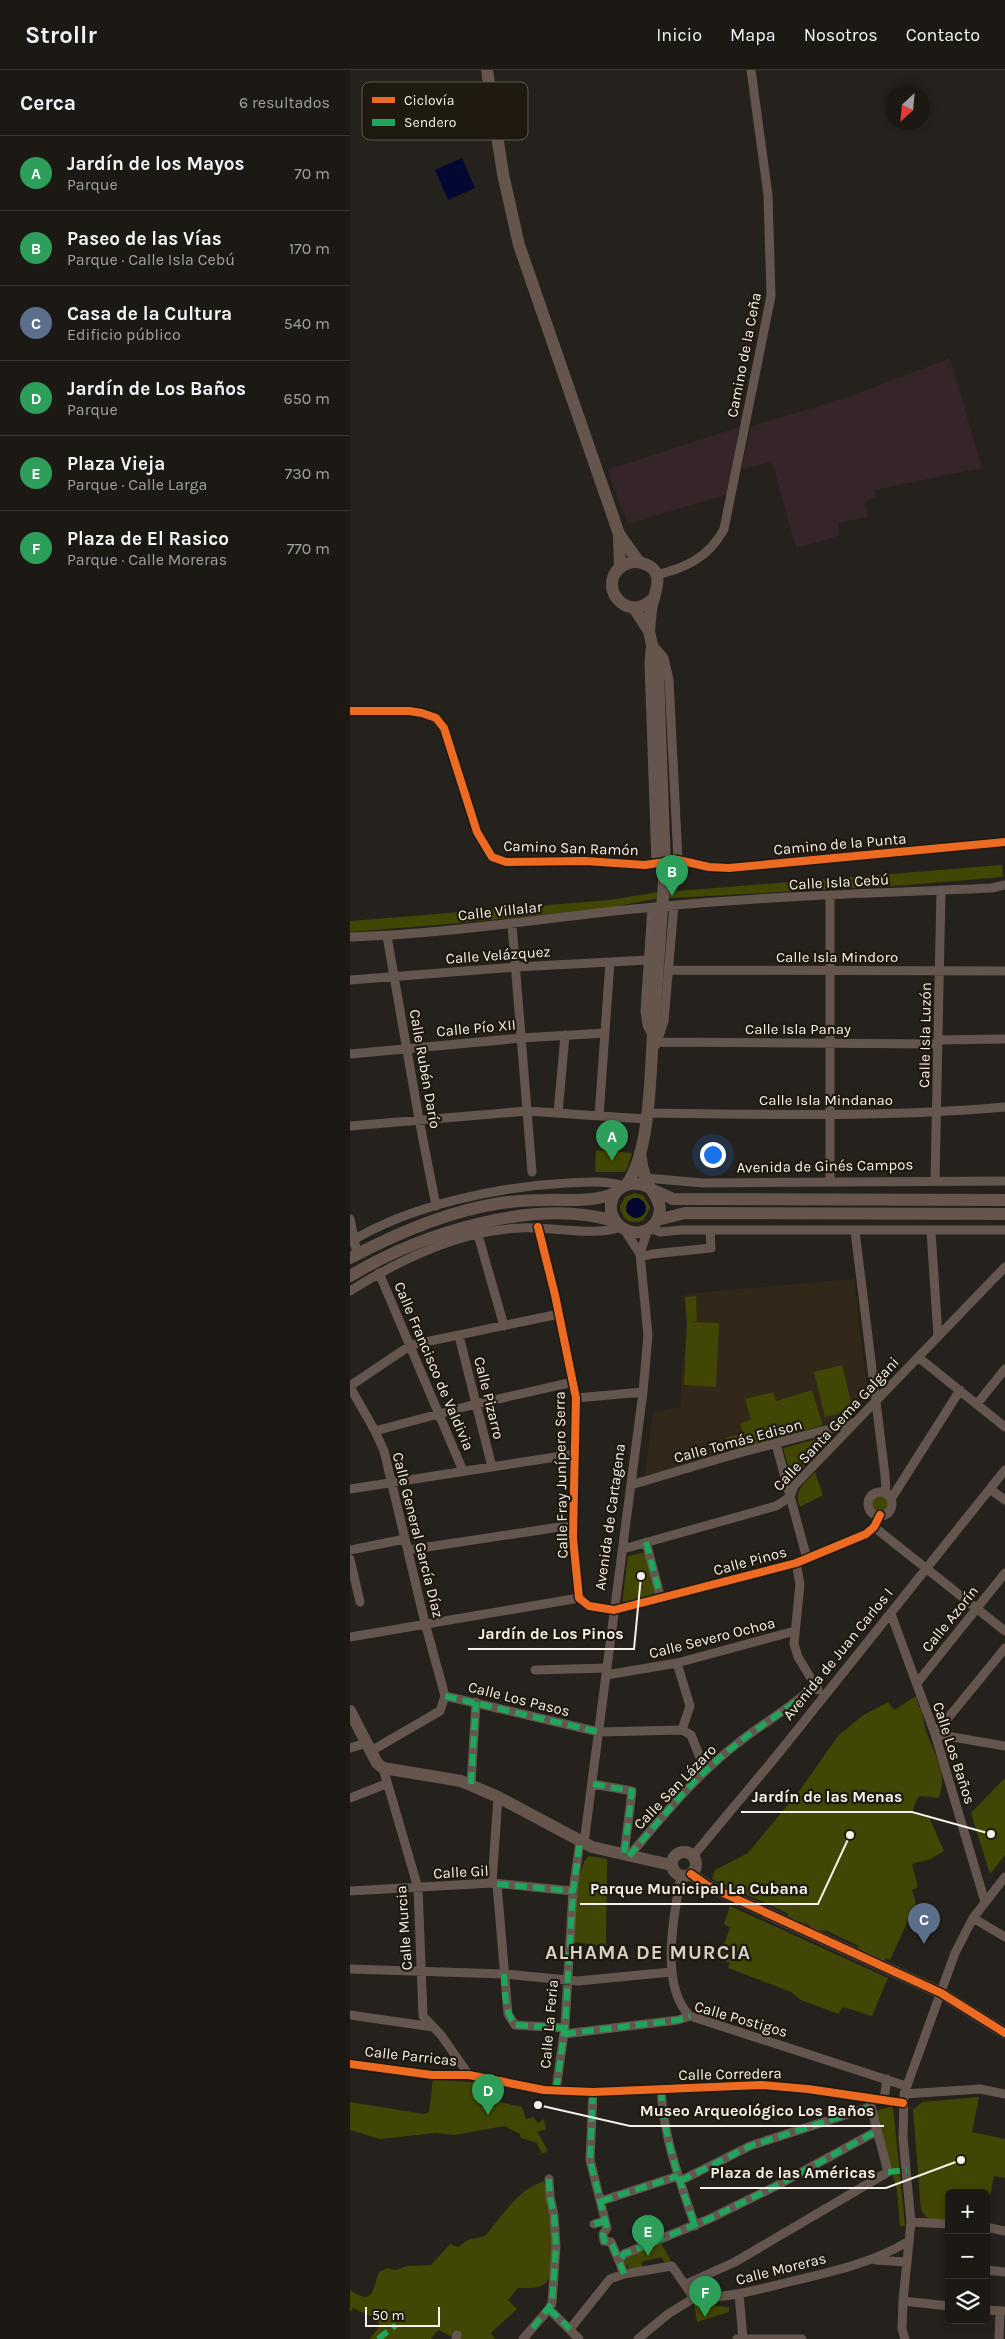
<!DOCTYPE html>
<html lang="es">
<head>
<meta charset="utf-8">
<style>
  body { margin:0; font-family:Karla,sans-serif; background:#25221e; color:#f1f3f6 }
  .controls { position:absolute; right:15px; bottom:15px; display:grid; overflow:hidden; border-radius:8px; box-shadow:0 2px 8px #0003 }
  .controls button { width:45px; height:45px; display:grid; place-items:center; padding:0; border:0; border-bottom:1px solid #3a3834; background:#1c1915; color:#f1f3f6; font:25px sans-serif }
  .compass { position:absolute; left:535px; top:15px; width:45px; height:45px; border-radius:50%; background:#1c1915; box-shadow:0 2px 8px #0003; rotate:206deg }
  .scale { position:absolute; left:15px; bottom:12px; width:75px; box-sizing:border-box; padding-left:5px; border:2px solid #f5f1ea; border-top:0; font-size:14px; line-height:18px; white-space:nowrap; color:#f5f1ea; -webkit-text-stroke:4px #1f190f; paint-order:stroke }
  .you { position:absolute; left:362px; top:1084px; width:18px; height:18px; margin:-12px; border:4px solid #fff; border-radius:50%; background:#1a73e8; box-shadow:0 0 0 8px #1a73e833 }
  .badge { display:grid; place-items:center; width:32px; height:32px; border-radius:50%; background:#b45309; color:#fff; font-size:16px; font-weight:700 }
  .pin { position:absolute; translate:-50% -41px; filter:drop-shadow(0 1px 2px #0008) }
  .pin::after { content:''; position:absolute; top:26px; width:18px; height:15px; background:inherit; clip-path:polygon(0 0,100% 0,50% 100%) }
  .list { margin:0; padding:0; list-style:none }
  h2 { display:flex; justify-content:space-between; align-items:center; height:65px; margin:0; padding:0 20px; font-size:21px }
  h2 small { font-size:16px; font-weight:400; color:#a0a0a0 }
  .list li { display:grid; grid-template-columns:32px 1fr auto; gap:15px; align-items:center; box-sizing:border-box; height:75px; padding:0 20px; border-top:1px solid #3a3834 }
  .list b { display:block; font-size:19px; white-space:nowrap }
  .list p { margin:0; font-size:16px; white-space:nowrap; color:#a0a0a0 }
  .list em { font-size:16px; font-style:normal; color:#a0a0a0 }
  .icon { flex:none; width:28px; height:28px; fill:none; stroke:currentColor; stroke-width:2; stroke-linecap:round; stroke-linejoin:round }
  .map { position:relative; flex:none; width:655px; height:2269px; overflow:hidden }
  header { display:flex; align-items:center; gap:30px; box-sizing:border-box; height:70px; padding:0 25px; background:#1c1915; border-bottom:1px solid #3a3834 }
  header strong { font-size:24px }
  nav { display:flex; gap:28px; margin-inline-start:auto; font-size:18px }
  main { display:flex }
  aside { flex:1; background:#1c1915 }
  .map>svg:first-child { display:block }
  .built { fill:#312819 }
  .industrial { fill:#352428 }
  .green { fill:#424604; fill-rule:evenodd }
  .water { fill:#030832 }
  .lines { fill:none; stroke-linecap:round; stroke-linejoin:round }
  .street { stroke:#64564f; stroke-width:9 }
  .primary { stroke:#65554d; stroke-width:12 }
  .primary-bridge { stroke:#65554d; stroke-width:12 }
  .quiet { stroke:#20a55d; stroke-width:6; stroke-dasharray:12 6; stroke-linecap:butt }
  .cycleway-casing { stroke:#1f190f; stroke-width:11 }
  .cycleway { stroke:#ed6a23; stroke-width:8 }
  .labels { text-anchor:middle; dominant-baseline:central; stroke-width:4.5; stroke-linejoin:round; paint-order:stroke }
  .street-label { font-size:15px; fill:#f5f1ea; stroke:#1f190f }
  .district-label { font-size:20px; font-weight:bold; letter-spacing:1px; fill:#d8d0c3; stroke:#1f190f }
  .key { fill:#1f190f; stroke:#5f5a51; stroke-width:1 }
  .key-label { font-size:14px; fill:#f5f1ea }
  .leader { fill:none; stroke:#f5f1ea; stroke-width:2 }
  .callout-dot { fill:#f5f1ea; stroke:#1f190f; stroke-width:2 }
  .callout-label { font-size:16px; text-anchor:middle; font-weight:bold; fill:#f5f1ea; stroke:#1f190f; stroke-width:4.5; stroke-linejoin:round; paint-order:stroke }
</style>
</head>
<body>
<header>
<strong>Strollr</strong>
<nav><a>Inicio</a><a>Mapa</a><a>Nosotros</a><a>Contacto</a></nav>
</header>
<main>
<aside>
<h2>Cerca<small>6 resultados</small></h2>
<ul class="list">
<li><span class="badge" style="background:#2e9e5b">A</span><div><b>Jardín de los Mayos</b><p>Parque</p></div><em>70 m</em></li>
<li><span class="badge" style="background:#2e9e5b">B</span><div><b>Paseo de las Vías</b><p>Parque · Calle Isla Cebú</p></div><em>170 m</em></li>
<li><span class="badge" style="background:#5c6f8a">C</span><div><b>Casa de la Cultura</b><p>Edificio público</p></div><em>540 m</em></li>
<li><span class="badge" style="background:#2e9e5b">D</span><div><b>Jardín de Los Baños</b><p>Parque</p></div><em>650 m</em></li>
<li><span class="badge" style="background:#2e9e5b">E</span><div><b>Plaza Vieja</b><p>Parque · Calle Larga</p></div><em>730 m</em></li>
<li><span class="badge" style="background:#2e9e5b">F</span><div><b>Plaza de El Rasico</b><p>Parque · Calle Moreras</p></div><em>770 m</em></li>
</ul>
</aside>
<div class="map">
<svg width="655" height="2269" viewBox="0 0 655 2269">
  <rect width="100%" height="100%" fill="#25211c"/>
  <!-- built -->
  <path class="built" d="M504 1209 518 1326 498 1349 473 1355 462 1320 426 1331 423 1322 395 1330 401 1350 381 1383 299 1407 295 1404 303 1342 331 1337V1312L336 1265 334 1224Z"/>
  <!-- industrial -->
  <path class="industrial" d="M600 288 632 398 525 420 526 428 515 431 518 447 488 453 490 466 446 478 422 392 392 399 401 356 499 327Z
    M389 357 378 424 278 454 257 400Z"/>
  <!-- green -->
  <path class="green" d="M652 795 653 807 557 815 305 829 263 837 111 853 0 862V851L260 830 302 823Z
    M246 1080 282 1083 277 1099 274 1102H245Z
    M284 1123 293 1125 300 1137 294 1150C282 1156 271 1150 270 1136L275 1127ZM282 1128H289L296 1138C295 1146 289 1149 282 1147L277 1133Z
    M346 1226 347 1251 342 1252 369 1253 366 1317 334 1315 337 1252 335 1227Z
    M492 1295 503 1340 475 1347 464 1302Z
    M462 1320 473 1355 381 1383 376 1368 393 1363 390 1353 401 1350 395 1329 423 1322 426 1331Z
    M477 1366 479 1370 442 1409 433 1378Z
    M465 1402 473 1425 450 1437C442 1421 455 1413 465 1402Z
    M520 1434a10 10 0 1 1 20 0a10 10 0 1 1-20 0Z
    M300 1481 312 1526 272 1534 278 1486Z
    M566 1626 569 1637 571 1638C573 1645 574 1654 576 1661 585 1686 598 1703 589 1728L570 1726 567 1729 562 1743 580 1749 594 1781 581 1789 562 1794 568 1817 562 1820 566 1833 540 1890 536 1888 534 1891 508 1879 509 1876 477 1861 465 1860 458 1854 439 1849 437 1843 362 1809 365 1800 398 1783 450 1720 488 1666 512 1646 538 1632 544 1640Z
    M655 1708V1785L640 1804 621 1743Z
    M239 1786 257 1789 256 1876 222 1872C224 1855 226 1794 239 1786Z
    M380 1836 538 1908 522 1946 493 1937 488 1944 451 1930 441 1922 378 1898 380 1893 369 1889 380 1858 374 1854Z
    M83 2009 132 2013 135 2017 141 2018 144 2015 148 2016 145 2031 172 2037 176 2049 183 2047 188 2053 194 2049 196 2060 187 2061 198 2081 192 2084 187 2073 171 2068 170 2064 154 2056 105 2065 86 2063 30 2069 0 2060V2032L74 2044 79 2042Z
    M629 2027 622 2062 655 2069V2108L644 2106 636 2146V2123H599V2151C586 2150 576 2152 571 2139L563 2040 572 2032Z
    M543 2036 555 2155 550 2157 547 2121 525 2041Z
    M194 2111C201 2140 206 2166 201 2196 200 2202 200 2210 195 2214 187 2219 177 2218 168 2218L158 2230 167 2239 141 2263 145 2269H107L88 2260 81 2269H20L30 2255 22 2247 3 2238 0 2243V2220C24 2236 22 2221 29 2202L37 2198 46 2200 57 2196 81 2195 100 2174 108 2177 118 2170 135 2166C153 2145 167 2120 194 2111Z
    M311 2173 321 2191 315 2193 311 2187 291 2192 293 2198 281 2200 274 2193 278 2185Z
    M344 2234 379 2237V2242L347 2252Z"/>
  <!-- water -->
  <path class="water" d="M112 88 125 118 98 130 85 100Z
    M276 1138a10 10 0 1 1 20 0a10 10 0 1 1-20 0Z"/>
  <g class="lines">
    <!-- street -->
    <path class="street" d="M306 505C336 498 359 487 374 459L421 226 418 125 401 0
      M303 575 314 588 319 610 328 790
      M300 580 299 592 306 794
      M0 641H59L72 643 86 648 94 658 127 762 142 787 156 792 235 791 295 795 328 790 359 797 379 798 655 772
      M480 825V1112
      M162 855 182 1102
      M37 866 69 1049 86 1136
      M0 867C103 864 203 846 305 837 417 826 530 823 642 818L655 815
      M319 900 655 901
      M0 910 166 897 298 890
      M302 965 297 955 295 941 302 837
      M589 970 655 969
      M308 972 588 974
      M306 975 314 951 324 835
      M0 984 172 968 255 963
      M208 1043 215 965
      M296 1043C416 1044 536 1048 655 1037
      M249 1046 260 892
      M0 1056 177 1041 295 1049
      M296 1108 353 1113 655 1111
      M585 1111 591 820
      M0 1149 7 1184
      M188 1157 205 1225 226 1328 223 1468 229 1528 239 1536 264 1540 446 1493 516 1464 524 1457 530 1445
      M299 1158 310 1162 331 1160H655
      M274 1159 290 1184
      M505 1161 535 1405 536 1423
      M581 1161 588 1266
      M128 1165 154 1256
      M0 1172C61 1135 146 1117 217 1113 236 1112 255 1110 274 1116
      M291 1187 302 1184 361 1178 360 1160
      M29 1203 113 1401
      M0 1221C49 1190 111 1160 171 1158 199 1156 245 1167 270 1157
      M109 1266 142 1397
      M568 1287 655 1357
      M0 1316 61 1275 209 1244
      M0 1317 25 1361 34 1381 75 1553 95 1626 90 1641 21 1681
      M226 1328 293 1322
      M627 1334 655 1299
      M25 1361 126 1334 223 1312
      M426 1374 457 1489
      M281 1415 382 1385 502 1353
      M0 1419 225 1384
      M640 1419 655 1430
      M518 1434a12 12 0 1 1 24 0a12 12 0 1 1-24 0Z
      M541 1429 610 1320
      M524 1457 655 1561
      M296 1472 311 1529
      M273 1479 426 1436 440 1427 444 1416 655 1197
      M0 1480 55 1469
      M58 1480 223 1455
      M0 1489 10 1532
      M446 1493 450 1514 444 1574 448 1587 468 1620
      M541 1544 585 1664 635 1832
      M0 1567 229 1528
      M655 1578 585 1664 655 1676
      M327 1593 340 1636 332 1660
      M185 1600 257 1598
      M256 1605 327 1593 445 1561
      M567 1613 655 1503
      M95 1626 249 1662 332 1660
      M332 1660 341 1665 355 1700
      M0 1678 17 1673
      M33 1698 68 1818 73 1946 91 1965 119 2005
      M121 1714 126 1632
      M243 1714 282 1721 274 1785
      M0 1728 36 1714
      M234 1773 293 1322 298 1265 290 1184 298 1159
      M279 1786C313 1746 346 1705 388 1673 413 1653 441 1638 464 1616
      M343 1786 428 1684 655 1400
      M331 1806C324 1844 309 1916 340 1946L556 2016
      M142 1813 148 1727
      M147 1814 158 1944 165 1955 215 1958
      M0 1821 142 1813 223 1821
      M623 1848 655 1867
      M0 1899 154 1904 228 1911 321 1902
      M0 1945 83 1957
      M214 1964 328 1950 340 1946
      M0 1994 82 2005H119L194 2020 243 2022 411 2015 458 2019 553 2033
      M311 2019C314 2070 329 2108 345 2156
      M206 2020 215 1956 223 1821 230 1771
      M243 2022 240 2090 257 2158 253 2164 254 2171 261 2172 269 2191
      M554 2024 630 2019 655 2024
      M534 2029 537 2009
      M520 2033 538 2102
      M330 2111 400 2076 520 2037
      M251 2131 328 2106
      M561 2152 599 2154
      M244 2154 255 2151
      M636 2157 655 2161
      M525 2190 557 2192
      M636 2200 655 2202
      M274 2204 269 2191 274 2184 359 2149 424 2117 527 2061
      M336 2214 385 2192 538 2102
      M389 2224 393 2269
      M344 2228C379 2228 410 2219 443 2211 485 2201 522 2193 559 2171
      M553 2231 599 2236
      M199 2239 229 2269
      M636 2240 653 2241
      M220 2259 260 2209 274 2204 322 2196 344 2228
      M106 2269 107 2265
      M173 2269 199 2239 202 2233 206 2176 204 2145 200 2127 199 2109
      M288 2269 318 2244 344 2228
      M387 2269H452
      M555 2269 552 2259 553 2231 561 2152 553 2068 554 2024 605 1883 623 1848 655 1807
      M649 2269 650 2241"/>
    <!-- primary -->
    <path class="primary" d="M137 0 153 104 169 175 269 464 289 492
      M269 464 270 498
      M284 538 299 561 308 603
      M299 561C300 553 300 543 302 535 306 519 316 500 292 493 286 491 280 492 274 495 245 511 274 556 303 529
      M290 1083C291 1092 293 1101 296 1110 302 1124 317 1135 306 1152 291 1173 258 1159 261 1134 264 1115 284 1109 300 1118
      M277 1114C302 1079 300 994 304 950
      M303 1120 323 1129 655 1130
      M307 1150 335 1143 655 1144
      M0 1188C47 1163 98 1141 151 1133 165 1131 180 1130 194 1130 218 1129 242 1133 265 1123
      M0 1206C70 1164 183 1127 264 1151
      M0 1641 27 1693 33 1698 111 1711 148 1727 242 1777 321 1795
      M322 1794a12 12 0 1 1 24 0a12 12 0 1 1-24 0Z
      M341 1804 358 1816 591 1923 655 1963"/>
    <!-- primary-bridge -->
    <path class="primary-bridge" d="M304 950 315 798 308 603"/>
    <!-- quiet -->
    <path class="quiet" d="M296 1472 311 1529
      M95 1626 249 1662
      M121 1714 126 1632
      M243 1714 282 1721 274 1785
      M279 1786C313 1746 346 1705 388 1673 413 1653 441 1638 464 1616
      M147 1814 223 1821
      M154 1904C155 1922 154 1940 165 1955L215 1958
      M214 1964 328 1950 340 1946
      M311 2019C314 2070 329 2108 345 2156
      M206 2020 215 1956 223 1821 230 1771
      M243 2022 240 2090 257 2158 253 2164 254 2171 261 2172 269 2191
      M538 2102 557 2100
      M330 2111 400 2076 520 2037
      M251 2131 328 2106
      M244 2154 255 2151
      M274 2204 269 2191 274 2184 359 2149 424 2117 527 2061
      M199 2239 220 2259
      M183 2258 202 2233 206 2176 204 2145 200 2127 199 2109
      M28 2269 46 2255"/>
    <defs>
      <path id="cycleway" d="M0 641H59L72 643 86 648 94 658 127 762 142 787 156 792 235 791 295 795 328 790 359 797 379 798 655 772
        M188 1157 205 1225 226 1328 223 1468 229 1528 239 1536 264 1540 446 1493 516 1464 524 1457 530 1445
        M341 1804 358 1816 591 1923 655 1963
        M0 1994 82 2005H119L194 2020 243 2022 411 2015 458 2019 553 2033"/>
    </defs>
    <!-- cycleway casing -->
    <use href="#cycleway" class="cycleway-casing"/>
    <!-- cycleway -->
    <use href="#cycleway" class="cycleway"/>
  </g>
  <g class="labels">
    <!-- street labels -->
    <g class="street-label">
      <text transform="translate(394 285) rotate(-79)">Camino de la Ceña</text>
      <text transform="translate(490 774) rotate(-5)">Camino de la Punta</text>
      <text transform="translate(221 778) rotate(2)">Camino San Ramón</text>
      <text transform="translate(489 812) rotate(-3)">Calle Isla Cebú</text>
      <text transform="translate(150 841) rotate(-6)">Calle Villalar</text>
      <text transform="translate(148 885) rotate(-4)">Calle Velázquez</text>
      <text x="487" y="887">Calle Isla Mindoro</text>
      <text transform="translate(126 958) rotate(-5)">Calle Pío XII</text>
      <text x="448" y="959">Calle Isla Panay</text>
      <text transform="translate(575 965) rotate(-89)">Calle Isla Luzón</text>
      <text transform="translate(75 999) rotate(80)">Calle Rubén Darío</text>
      <text x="476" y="1030">Calle Isla Mindanao</text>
      <text transform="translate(475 1096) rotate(-1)">Avenida de Ginés Campos</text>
      <text transform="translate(84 1296) rotate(67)">Calle Francisco de Valdivia</text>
      <text transform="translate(139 1328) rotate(76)">Calle Pizarro</text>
      <text transform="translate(486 1354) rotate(-47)">Calle Santa Gema Galgani</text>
      <text transform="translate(388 1371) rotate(-15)">Calle Tomás Edison</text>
      <text transform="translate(211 1405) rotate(-91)">Calle Fray Junípero Serra</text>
      <text transform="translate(260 1447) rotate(-82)">Avenida de Cartagena</text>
      <text transform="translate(68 1465) rotate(76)">Calle General García Díaz</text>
      <text transform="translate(400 1491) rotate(-15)">Calle Pinos</text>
      <text transform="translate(600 1549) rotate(-51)">Calle Azorín</text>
      <text transform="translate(362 1568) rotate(-14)">Calle Severo Ochoa</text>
      <text transform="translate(488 1584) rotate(-51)">Avenida de Juan Carlos I</text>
      <text transform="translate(169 1629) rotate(14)">Calle Los Pasos</text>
      <text transform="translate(604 1683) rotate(72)">Calle Los Baños</text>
      <text transform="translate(325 1717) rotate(-46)">Calle San Lázaro</text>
      <text transform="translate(111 1802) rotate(-3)">Calle Gil</text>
      <text transform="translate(54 1858) rotate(-94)">Calle Murcia</text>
      <text transform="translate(391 1949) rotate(16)">Calle Postigos</text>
      <text transform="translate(199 1954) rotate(-85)">Calle La Feria</text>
      <text transform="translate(61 1986) rotate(6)">Calle Parricas</text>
      <text transform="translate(380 2004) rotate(-1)">Calle Corredera</text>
      <text transform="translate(431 2199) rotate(-14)">Calle Moreras</text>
    </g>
    <!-- district labels -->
    <g class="district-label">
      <text x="298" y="1882">ALHAMA DE MURCIA</text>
    </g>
  </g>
  <!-- legend -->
  <rect x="12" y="12" width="166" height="58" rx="8" class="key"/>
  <rect x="22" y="27" width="23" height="6" fill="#ed6a23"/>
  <rect x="22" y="49" width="23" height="7" fill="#20a55d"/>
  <g class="key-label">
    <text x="54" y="35">Ciclovía</text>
    <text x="54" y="57">Sendero</text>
  </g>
  <!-- callouts -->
  <path class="leader" d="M291 1506L284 1579H118M641 1764L562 1742H391M500 1765L468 1834H230M188 2035L280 2056H534M611 2090L536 2118H350"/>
  <g class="callout-dot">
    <circle cx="291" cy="1506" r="5"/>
    <circle cx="641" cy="1764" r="5"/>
    <circle cx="500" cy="1765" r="5"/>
    <circle cx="188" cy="2035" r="5"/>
    <circle cx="611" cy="2090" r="5"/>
  </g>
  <g class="callout-label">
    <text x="201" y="1569">Jardín de Los Pinos</text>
    <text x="477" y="1732">Jardín de las Menas</text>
    <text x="349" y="1824">Parque Municipal La Cubana</text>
    <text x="407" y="2046">Museo Arqueológico Los Baños</text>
    <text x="443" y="2108">Plaza de las Américas</text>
  </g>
</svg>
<div class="controls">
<button>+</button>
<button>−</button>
<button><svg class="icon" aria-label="layers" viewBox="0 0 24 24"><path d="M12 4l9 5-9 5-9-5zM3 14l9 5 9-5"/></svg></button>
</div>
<svg class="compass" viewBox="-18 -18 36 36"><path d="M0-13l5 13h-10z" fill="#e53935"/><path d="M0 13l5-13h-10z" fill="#a0a0a0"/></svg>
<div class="scale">50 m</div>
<div class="you"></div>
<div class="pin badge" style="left:262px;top:1091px;background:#2e9e5b">A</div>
<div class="pin badge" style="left:322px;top:826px;background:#2e9e5b">B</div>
<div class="pin badge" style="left:574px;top:1874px;background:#5c6f8a">C</div>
<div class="pin badge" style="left:138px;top:2045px;background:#2e9e5b">D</div>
<div class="pin badge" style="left:298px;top:2186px;background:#2e9e5b">E</div>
<div class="pin badge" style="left:355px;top:2247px;background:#2e9e5b">F</div>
</div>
</main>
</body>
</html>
